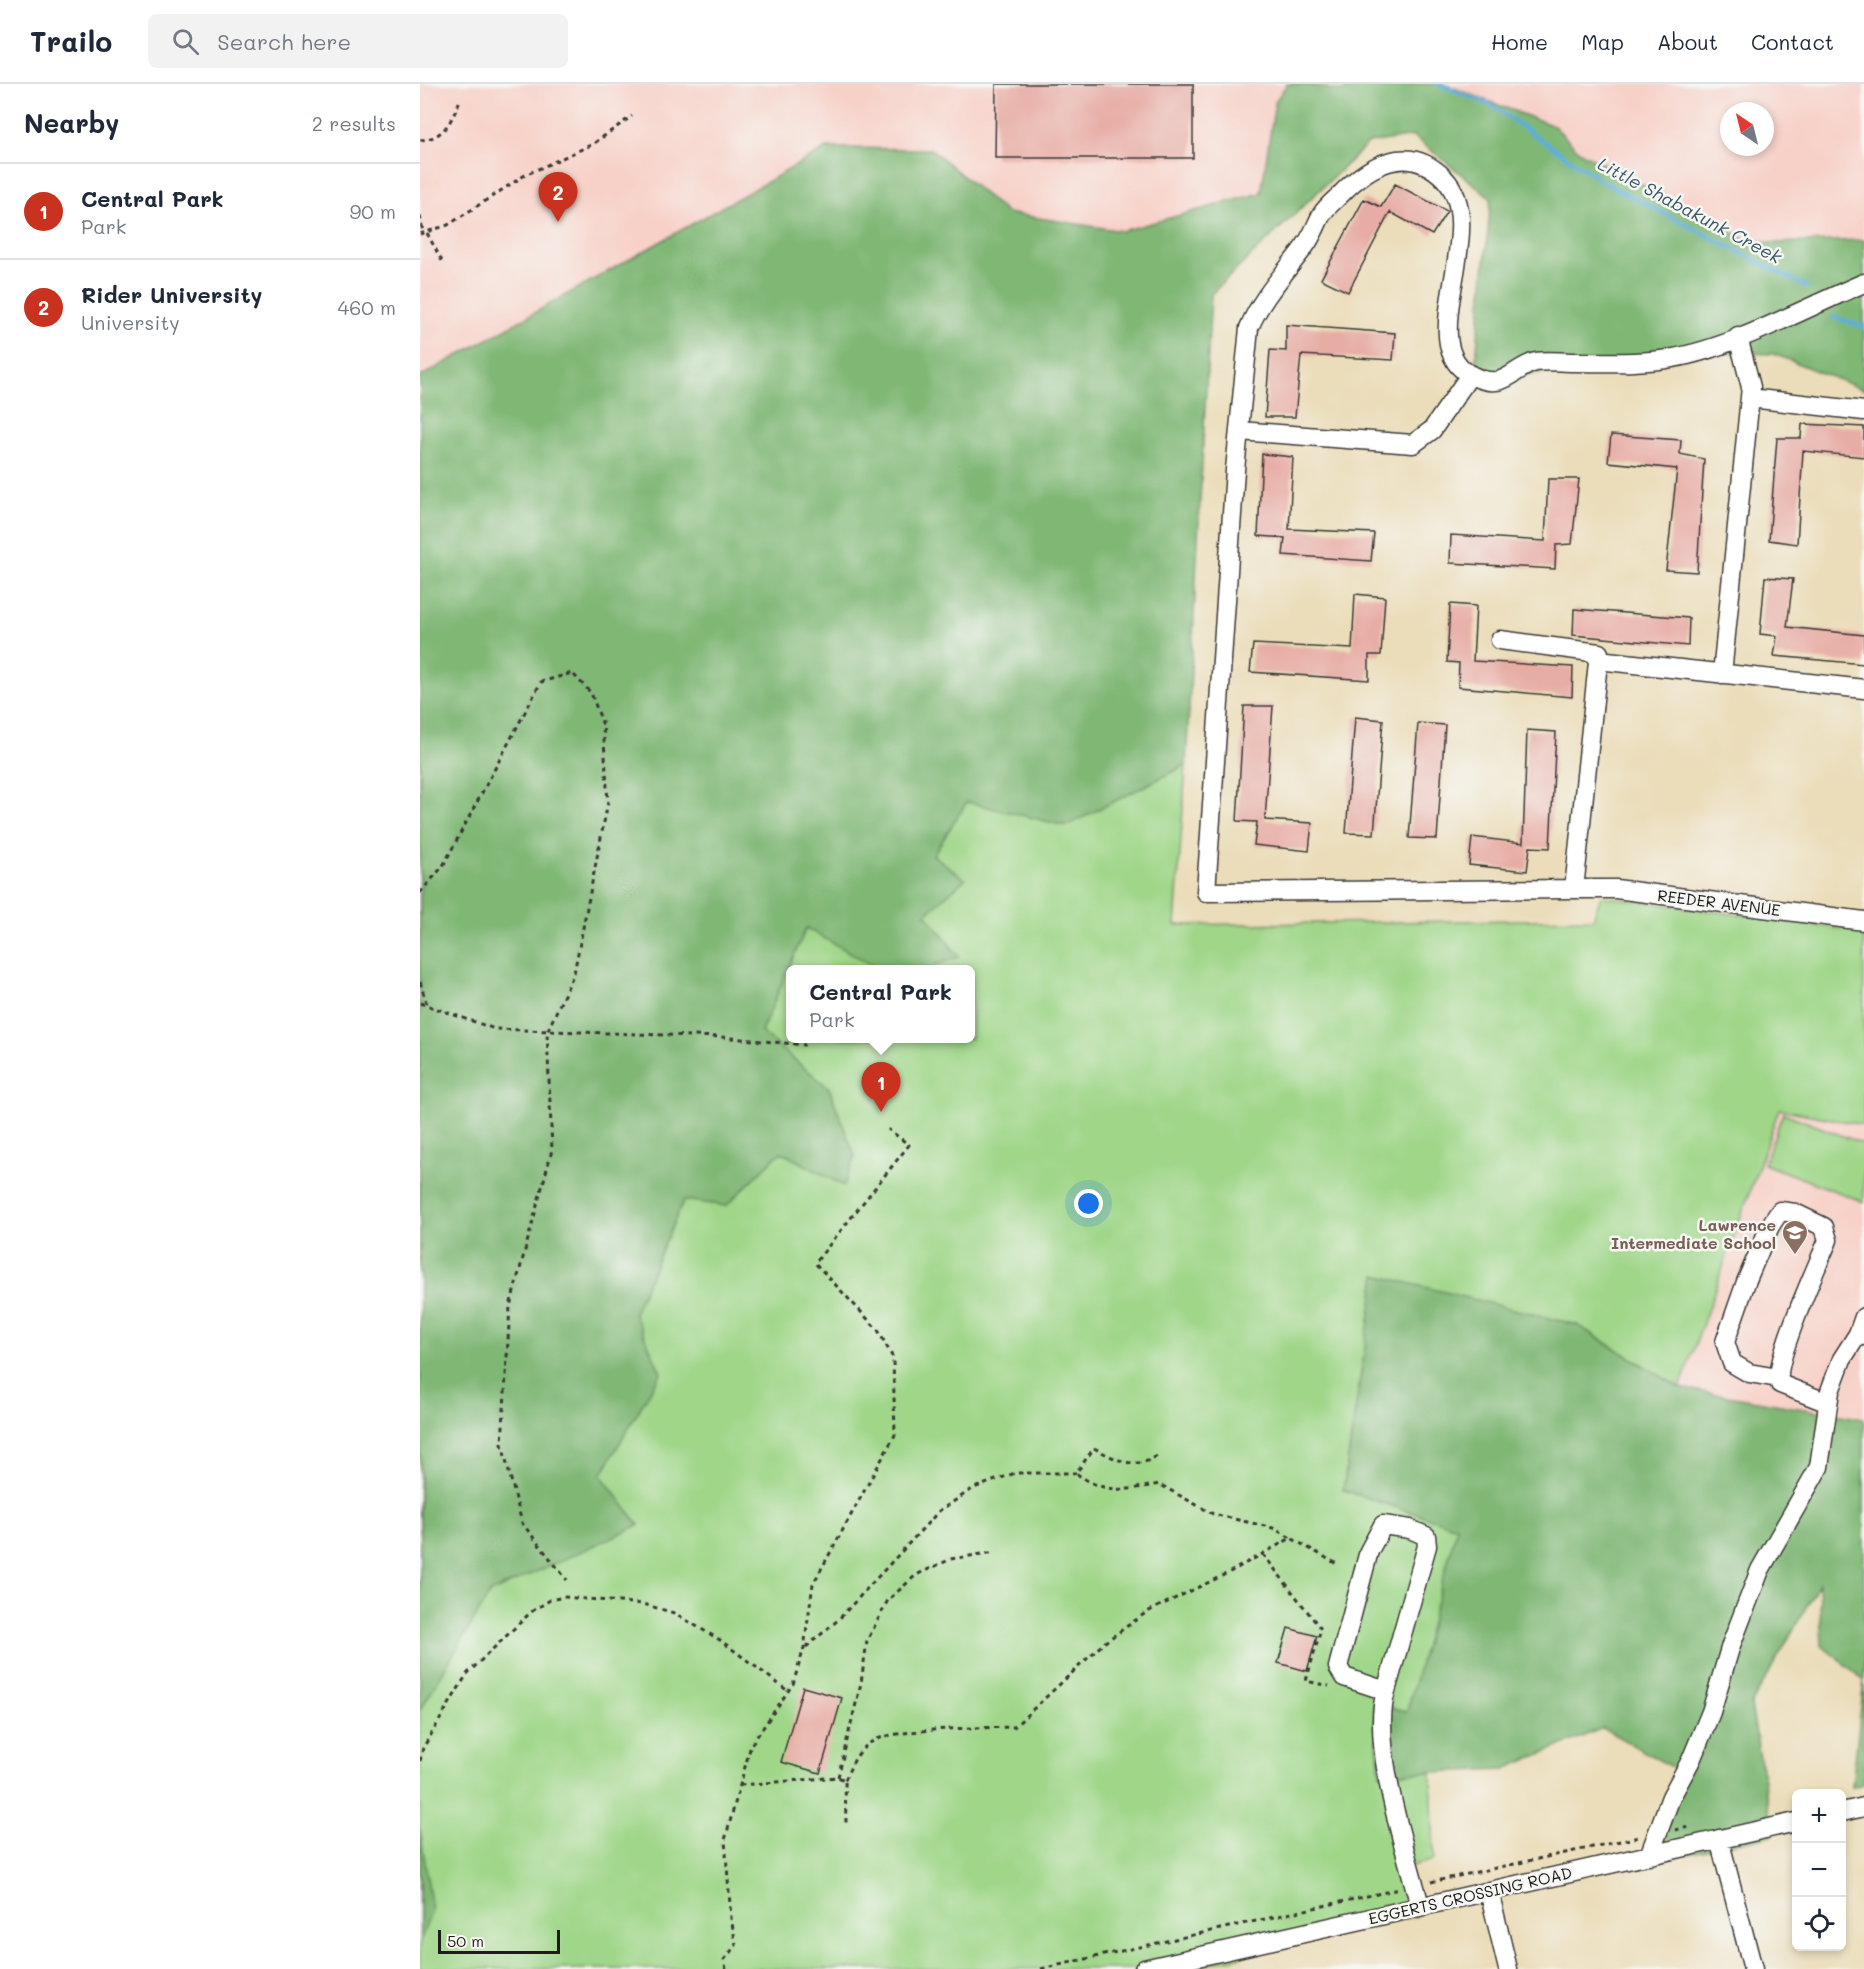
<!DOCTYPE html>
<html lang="en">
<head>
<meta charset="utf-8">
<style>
  body { margin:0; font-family:Mali,sans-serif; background:#f2f2f3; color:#1f2937 }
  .controls { position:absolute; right:18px; bottom:18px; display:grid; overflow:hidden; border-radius:9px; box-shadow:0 3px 9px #0003 }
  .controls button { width:54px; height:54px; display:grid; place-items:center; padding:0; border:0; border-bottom:2px solid #e0e1e3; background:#fff; color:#1f2937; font:30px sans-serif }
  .compass { position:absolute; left:1300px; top:18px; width:54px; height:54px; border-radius:50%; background:#fff; box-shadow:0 3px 9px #0003; rotate:325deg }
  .scale { position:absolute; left:18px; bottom:15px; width:122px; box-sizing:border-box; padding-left:6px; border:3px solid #1c1c1c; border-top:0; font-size:16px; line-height:21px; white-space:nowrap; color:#1c1c1c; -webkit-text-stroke:4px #f6f6f2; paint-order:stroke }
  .you { position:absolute; left:669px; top:1120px; width:21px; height:21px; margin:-15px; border:4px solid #fff; border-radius:50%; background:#1a73e8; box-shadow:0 0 0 9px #1a73e833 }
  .badge { display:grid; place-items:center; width:39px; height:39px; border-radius:50%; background:#c8321e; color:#fff; font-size:20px; font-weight:700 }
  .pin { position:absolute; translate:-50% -50px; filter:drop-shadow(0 2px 3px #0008) }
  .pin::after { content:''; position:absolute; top:32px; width:21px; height:18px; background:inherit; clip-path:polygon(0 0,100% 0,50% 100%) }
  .popup { position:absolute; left:366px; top:881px; width:189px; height:78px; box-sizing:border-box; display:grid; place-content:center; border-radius:9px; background:#fff; filter:drop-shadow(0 2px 4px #0005); font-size:20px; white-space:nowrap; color:#747a83 }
  .popup b { font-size:22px; color:#1f2937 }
  .popup::after { content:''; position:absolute; left:50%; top:100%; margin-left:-12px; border:12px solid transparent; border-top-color:#fff }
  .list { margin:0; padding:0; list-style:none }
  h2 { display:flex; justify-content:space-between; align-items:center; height:78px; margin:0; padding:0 24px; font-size:26px }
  h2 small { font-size:20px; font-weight:400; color:#747a83 }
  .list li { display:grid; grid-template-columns:39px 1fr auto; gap:18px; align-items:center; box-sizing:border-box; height:96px; padding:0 24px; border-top:2px solid #e0e1e3 }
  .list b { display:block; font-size:22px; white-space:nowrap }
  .list p { margin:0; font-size:20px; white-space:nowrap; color:#747a83 }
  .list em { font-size:20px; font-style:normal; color:#747a83 }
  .icon { flex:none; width:33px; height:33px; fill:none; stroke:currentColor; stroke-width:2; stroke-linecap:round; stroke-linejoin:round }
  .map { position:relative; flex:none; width:1444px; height:1885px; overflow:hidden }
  header { display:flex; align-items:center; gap:36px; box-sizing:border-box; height:84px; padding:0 30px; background:#fff; border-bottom:2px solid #e0e1e3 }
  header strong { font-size:28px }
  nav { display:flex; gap:33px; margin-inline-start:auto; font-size:21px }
  .search { width:420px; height:54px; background:#f2f2f3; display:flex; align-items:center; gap:15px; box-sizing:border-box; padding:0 21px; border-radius:9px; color:#747a83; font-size:22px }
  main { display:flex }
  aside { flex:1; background:#fff }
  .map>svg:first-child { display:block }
  .built { fill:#f7d1c8; fill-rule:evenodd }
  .green { fill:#9fd688; stroke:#5e7952; stroke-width:1.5; fill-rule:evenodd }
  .forest { fill:#7fb774; stroke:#4e6a48; stroke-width:1.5 }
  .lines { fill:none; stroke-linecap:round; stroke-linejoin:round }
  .stream { stroke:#5eaed8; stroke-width:4.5 }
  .building { fill:#e7ada5 }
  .minor-casing { stroke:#3b3934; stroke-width:21 }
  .path { stroke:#3b3934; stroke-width:3; stroke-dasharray:4.5 4.5; stroke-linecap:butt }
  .minor { stroke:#fff; stroke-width:18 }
  .labels { text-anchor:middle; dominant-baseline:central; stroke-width:5; stroke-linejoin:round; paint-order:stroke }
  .street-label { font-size:16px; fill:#1c1c1c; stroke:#f6f6f2 }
  .education-label { font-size:16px; font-weight:bold; fill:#785e54; stroke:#f6f6f2; text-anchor:end }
  .water-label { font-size:18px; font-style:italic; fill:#365667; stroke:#f6f6f2 }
</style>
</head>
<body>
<header>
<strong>Trailo</strong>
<div class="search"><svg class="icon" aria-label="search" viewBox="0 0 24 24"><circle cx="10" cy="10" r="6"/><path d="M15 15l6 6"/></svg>Search here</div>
<nav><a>Home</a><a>Map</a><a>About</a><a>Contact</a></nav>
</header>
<main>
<aside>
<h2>Nearby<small>2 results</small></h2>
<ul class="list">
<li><span class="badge">1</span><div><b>Central Park</b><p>Park</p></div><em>90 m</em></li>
<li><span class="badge">2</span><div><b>Rider University</b><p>University</p></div><em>460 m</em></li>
</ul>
</aside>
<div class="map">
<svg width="1444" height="1885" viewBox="0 0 1444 1885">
  <rect width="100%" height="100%" fill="#f6f6f2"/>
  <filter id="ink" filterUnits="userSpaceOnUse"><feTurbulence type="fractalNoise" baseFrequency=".0167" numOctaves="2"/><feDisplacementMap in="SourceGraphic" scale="12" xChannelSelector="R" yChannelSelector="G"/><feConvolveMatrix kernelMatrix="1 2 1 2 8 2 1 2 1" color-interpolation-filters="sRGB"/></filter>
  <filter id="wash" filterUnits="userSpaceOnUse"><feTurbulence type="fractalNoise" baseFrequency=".008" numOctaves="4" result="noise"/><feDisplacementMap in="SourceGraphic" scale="24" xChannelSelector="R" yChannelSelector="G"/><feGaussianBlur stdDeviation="1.35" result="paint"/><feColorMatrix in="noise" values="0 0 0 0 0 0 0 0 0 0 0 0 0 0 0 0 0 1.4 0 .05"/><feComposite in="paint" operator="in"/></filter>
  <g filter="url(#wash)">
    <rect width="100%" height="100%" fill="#ebddba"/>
    <!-- built -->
    <path class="built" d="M0 0H867L855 18 841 109 702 147 587 129 511 65 407 64 0 293Z
      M1023 0H1444V156L1353 159 1327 156 1160 68 1134 42ZM1309 27H1345V63H1309Z
      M1357 1021 1444 1040V1340L1260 1304Z"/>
    <!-- green -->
    <path class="green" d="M0 675 751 688 766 681 755 841 1173 835 1181 812 1444 848V1041L1359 1025 1260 1304 1157 1241 956 1192 1046 1434 1009 1630 1014 1776 984 1784 997 1832 766 1885H0ZM371 886H551V954H371Z
      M1363 1029 1444 1060V1118L1344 1080Z"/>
    <!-- forest -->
    <path class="forest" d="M867 0H885L921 7 941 0H1023L1134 42 1160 68 1327 156 1353 159 1444 156V306L1354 270 1286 268 1054 297 1071 114 993 52 949 59 791 210 766 681 646 742 547 718 513 771 545 795 506 830 539 873 504 885H459L386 844 341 948 409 1004 435 1072 424 1102 361 1068 306 1122 264 1116 214 1229 241 1289 181 1391 219 1441 70 1509 0 1626V293L407 64 511 65 587 129 702 147 841 109 855 18Z
      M956 1191 1157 1241 1260 1304 1444 1335V1700L1432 1703 1444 1596 1402 1562 1399 1500 1331 1621 1353 1751 1237 1777 1262 1689 1183 1644 1085 1685 960 1690 953 1620 987 1627 1037 1443 923 1406Z
      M0 1744 12 1826 0 1857Z"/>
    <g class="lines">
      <!-- stream -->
      <path class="stream" d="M1017 0 1071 21 1183 98 1387 203
        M1413 233 1444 243"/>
    </g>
    <g id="blocks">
      <!-- building -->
      <path class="building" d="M576 0H773V74H575Z
        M975 100 1027 127 1012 151 970 128 928 208 901 195 944 115 961 123Z
        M866 241 975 249 973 276 881 271 875 333H845L850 266 866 267Z
        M1382 340 1444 343V373L1383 367 1377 460 1349 456 1357 354H1381Z
        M1191 351 1261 356 1260 370 1284 375 1277 488 1246 486 1257 385 1188 378Z
        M842 370 873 373 869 445 954 449 951 477 863 471 865 454 838 452Z
        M1128 395H1159L1152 460 1136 461 1135 485 1030 479 1031 451 1125 457Z
        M1345 493 1373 495 1367 543 1444 551V580L1354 572 1357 552 1340 550Z
        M935 510 965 513 961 571H949V596L830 588 833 560 932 565Z
        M1030 520 1056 522 1053 577 1153 583 1152 613 1038 603 1039 579 1027 578Z
        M1154 525 1269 534 1268 562 1153 551Z
        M824 622H853L845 736 892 739 889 767 834 761 837 738 817 737Z
        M935 633 963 636 954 750 926 749Z
        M998 639 1025 641 1017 755 989 754Z
        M1107 646 1136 648 1130 764 1110 763 1107 787 1049 781 1052 753 1103 759Z
        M868 1544 897 1552 887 1587 858 1579Z
        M383 1603 422 1614 400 1689 361 1678Z"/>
    </g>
  </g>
  <g filter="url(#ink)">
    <use href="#blocks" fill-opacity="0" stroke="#3b3934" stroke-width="1.5"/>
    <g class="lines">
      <defs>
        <path id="minor" d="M1330 314 1444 327
          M819 347 993 360 1012 346 1050 291
          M1080 556 1179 569 1154 805 786 808 815 386 829 244C841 214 866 188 885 162 893 151 896 141 902 130 907 122 915 116 921 110 949 81 988 58 1024 94 1073 144 989 263 1053 292 1086 308 1093 283 1116 278 1127 276 1141 278 1153 278 1187 278 1220 280 1253 274 1312 264 1387 223 1444 199
          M1178 576 1444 605
          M1302 590 1331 303 1318 253
          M1154 805H1196L1444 837
          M1438 1250 1444 1233
          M1358 1294 1329 1289 1312 1279 1305 1258 1326 1198 1350 1142 1360 1127 1375 1129 1404 1143 1408 1156C1398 1181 1352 1279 1360 1300L1408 1319
          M966 1607 924 1593 918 1583 949 1467 963 1441 990 1445 1006 1452 1007 1462 966 1607C950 1661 986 1767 1000 1822
          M1422 1728 1444 1723
          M1299 1755 1333 1885
          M1229 1772 1251 1713 1271 1676 1291 1628 1311 1561 1340 1486 1399 1383 1410 1307 1422 1275 1438 1250 1444 1252
          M1069 1807 1088 1885
          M724 1885 1376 1738"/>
      </defs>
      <!-- minor casing -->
      <use href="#minor" class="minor-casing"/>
      <!-- path -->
      <path class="path" d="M0 56C24 55 32 36 40 16
        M0 132 3 149
        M7 149 23 179
        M0 150 28 141 105 91 173 60 212 32
        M0 809 23 782 121 598 152 589 171 609 183 641 188 718 154 889 127 948 132 1066 90 1222 82 1360 102 1439 147 1496
        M0 898 7 921
        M0 919 75 945 301 953 385 961
        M737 1372C715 1387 695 1375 674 1364L656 1389C683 1410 706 1407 739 1400L793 1430 853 1444 871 1454
        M843 1470 901 1545 886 1597 909 1602
        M386 1563 418 1536 519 1427 554 1404 595 1389H656
        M0 1677 3 1664 47 1590 111 1528 130 1516 144 1513 223 1520 254 1529 300 1556 368 1607
        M418 1693 441 1599 447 1557 468 1516 496 1491 531 1475 575 1468
        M425 1696C432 1679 438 1665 455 1656 482 1644 561 1644 594 1643L685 1558 727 1528 808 1489 871 1454 917 1480
        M320 1701 418 1693 425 1696 426 1739
        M1255 1746 1269 1743
        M1011 1798 1219 1753
        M306 1885 304 1876 316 1861 311 1834 305 1756 331 1661 373 1600 384 1564 393 1500 475 1351 473 1274 458 1246 395 1179 489 1061 468 1045
        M621 1885 979 1805"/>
      <!-- minor -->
      <use href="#minor" class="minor"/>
    </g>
  </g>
  <!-- icons -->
  <defs>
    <symbol id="school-pin" viewBox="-11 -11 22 30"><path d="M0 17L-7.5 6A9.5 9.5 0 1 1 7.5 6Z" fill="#8d6e63" stroke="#f6f6f2"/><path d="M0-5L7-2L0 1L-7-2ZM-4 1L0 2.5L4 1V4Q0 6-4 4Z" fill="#fff"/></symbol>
  </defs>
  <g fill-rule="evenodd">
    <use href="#school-pin" x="1360" y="1134" width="30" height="40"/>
  </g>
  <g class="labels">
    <!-- street labels -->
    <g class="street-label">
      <text transform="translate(1299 818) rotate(7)">REEDER AVENUE</text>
      <text transform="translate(1050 1811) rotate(-13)">EGGERTS CROSSING ROAD</text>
    </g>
    <!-- education labels -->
    <g class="education-label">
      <text x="1356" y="1140">Lawrence<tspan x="1356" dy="18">Intermediate School</tspan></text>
    </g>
    <!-- water labels -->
    <g class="water-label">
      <text transform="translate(1270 126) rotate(28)">Little Shabakunk Creek</text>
    </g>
  </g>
</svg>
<div class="controls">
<button>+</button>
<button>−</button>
<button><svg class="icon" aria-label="locate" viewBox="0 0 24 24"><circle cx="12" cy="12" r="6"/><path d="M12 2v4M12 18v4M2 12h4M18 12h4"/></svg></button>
</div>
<svg class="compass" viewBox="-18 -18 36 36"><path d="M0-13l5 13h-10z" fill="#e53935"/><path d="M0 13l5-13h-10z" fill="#747a83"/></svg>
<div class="scale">50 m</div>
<div class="you"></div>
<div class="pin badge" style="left:461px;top:1028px">1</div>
<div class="popup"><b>Central Park</b>Park</div>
<div class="pin badge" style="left:138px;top:138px">2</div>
</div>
</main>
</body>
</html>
